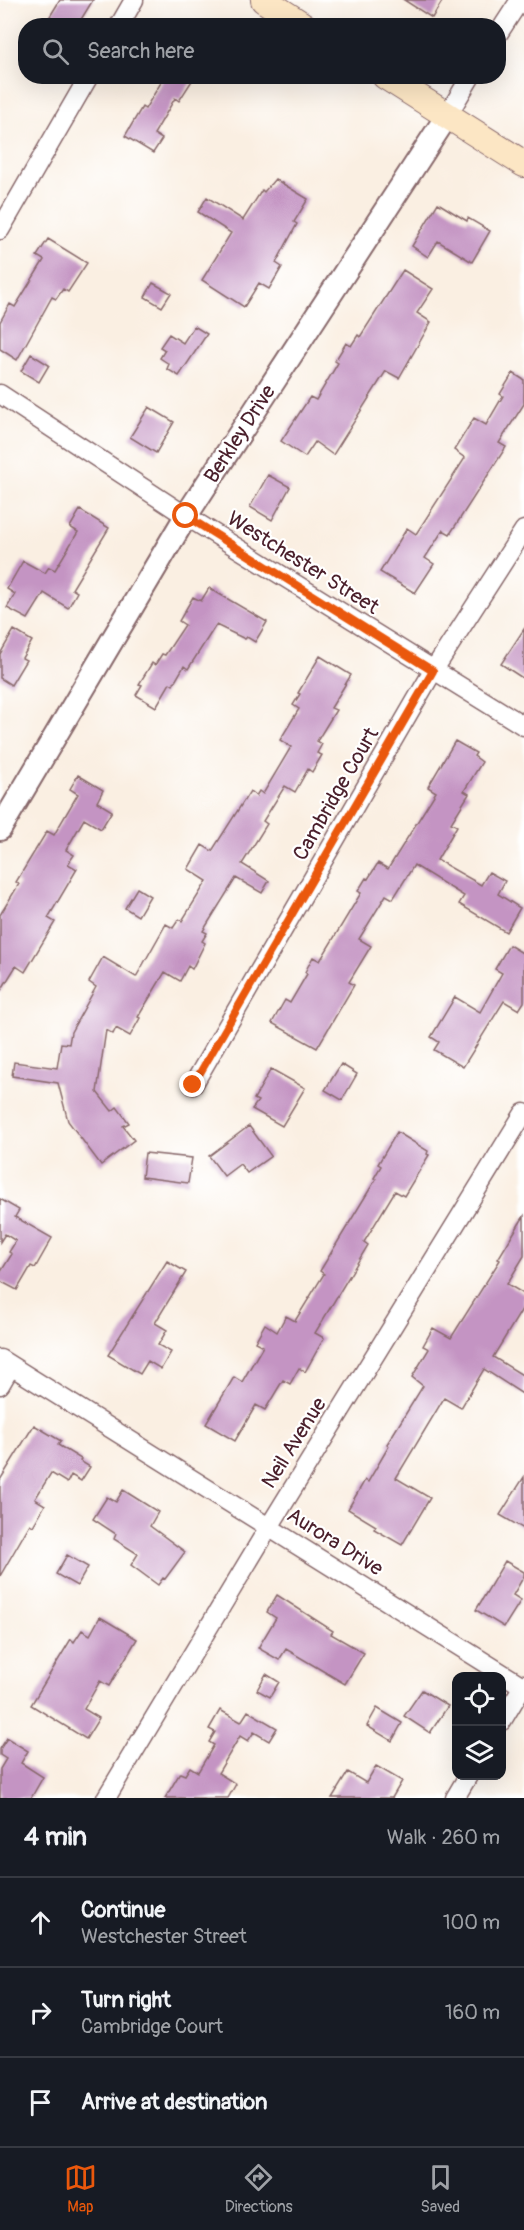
<!DOCTYPE html>
<html lang="en">
<head>
<meta charset="utf-8">
<style>
  body { margin:0; font-family:Pangolin,sans-serif; background:#242831; color:#f1f3f6 }
  .controls { position:absolute; right:18px; bottom:18px; display:grid; overflow:hidden; border-radius:12px; box-shadow:0 6px 24px #0002 }
  .controls button { width:54px; height:54px; display:grid; place-items:center; padding:0; border:0; border-bottom:2px solid #363941; background:#171b24; color:#f1f3f6; font:30px sans-serif }
  .stop { position:absolute; width:18px; height:18px; margin:-14px; border:4px solid #ea580c; border-radius:50%; background:#fff }
  .stop.end { background:#ea580c; border-color:#fff; box-shadow:0 2px 6px #0008 }
  .list { margin:0; padding:0; list-style:none }
  h2 { display:flex; justify-content:space-between; align-items:center; height:78px; margin:0; padding:0 24px; font-size:26px }
  h2 small { font-size:20px; font-weight:400; color:#9ea1a6 }
  .list li { display:grid; grid-template-columns:39px 1fr auto; gap:18px; align-items:center; box-sizing:border-box; height:90px; padding:0 24px; border-top:2px solid #363941 }
  .list b { display:block; font-size:22px; white-space:nowrap }
  .list p { margin:0; font-size:20px; white-space:nowrap; color:#9ea1a6 }
  .list em { font-size:20px; font-style:normal; color:#9ea1a6 }
  .icon { flex:none; width:33px; height:33px; fill:none; stroke:currentColor; stroke-width:2; stroke-linecap:round; stroke-linejoin:round }
  .map { position:relative; flex:none; width:524px; height:1798px; overflow:hidden }
  .search { position:absolute; background:#171b24; box-shadow:0 6px 24px #0002; left:18px; right:18px; top:18px; height:66px; display:flex; align-items:center; gap:15px; box-sizing:border-box; padding:0 21px; border-radius:24px; color:#9ea1a6; font-size:22px }
  .sheet { height:348px; background:#171b24 }
  nav { display:flex; justify-content:space-around; align-items:center; box-sizing:border-box; height:84px; border-top:2px solid #363941; background:#171b24; font-size:16px; color:#9ea1a6 }
  nav a { display:grid; justify-items:center; gap:3px }
  nav .on { color:#ea580c }
  .map>svg:first-child { display:block }
  .building { fill:#c494c3 }
  .lines { fill:none; stroke-linecap:round; stroke-linejoin:round }
  .minor-casing { stroke:#88686b; stroke-width:21 }
  .tertiary-casing { stroke:#88686b; stroke-width:26 }
  .secondary-casing { stroke:#88686b; stroke-width:28 }
  .minor { stroke:#fff; stroke-width:18 }
  .tertiary { stroke:#fff; stroke-width:22 }
  .secondary { stroke:#fce6c4; stroke-width:26 }
  .route { stroke:#ea580c; stroke-width:8 }
  .labels { text-anchor:middle; dominant-baseline:central; stroke-width:4.5; stroke-linejoin:round; paint-order:stroke }
  .street-label { font-size:21px; fill:#4a1f2b; stroke:#fff }
</style>
</head>
<body>
<div class="map">
<svg width="524" height="1798" viewBox="0 0 524 1798">
  <rect width="100%" height="100%" fill="#fff"/>
  <filter id="ink" filterUnits="userSpaceOnUse"><feTurbulence type="fractalNoise" baseFrequency=".0167" numOctaves="2"/><feDisplacementMap in="SourceGraphic" scale="12" xChannelSelector="R" yChannelSelector="G"/><feConvolveMatrix kernelMatrix="1 2 1 2 8 2 1 2 1" color-interpolation-filters="sRGB"/></filter>
  <filter id="wash" filterUnits="userSpaceOnUse"><feTurbulence type="fractalNoise" baseFrequency=".008" numOctaves="4" result="noise"/><feDisplacementMap in="SourceGraphic" scale="24" xChannelSelector="R" yChannelSelector="G"/><feGaussianBlur stdDeviation="1.35" result="paint"/><feColorMatrix in="noise" values="0 0 0 0 0 0 0 0 0 0 0 0 0 0 0 0 0 1.4 0 .05"/><feComposite in="paint" operator="in"/></filter>
  <g filter="url(#wash)">
    <rect width="100%" height="100%" fill="#faefe2"/>
    <g id="blocks">
      <!-- building -->
      <path class="building" d="M60 0H93L77 26H44Z
        M404 0H443L432 18Z
        M165 76H195L179 101 175 98 154 134 162 139 153 153 125 136 142 107 145 109Z
        M275 179 308 199 294 222 297 224 276 263 282 267 269 289 259 283 244 307 202 280 231 233 198 212 207 197 243 220 262 190 264 192Z
        M438 203 467 221 468 218 490 231 472 262 438 241 428 257 412 246Z
        M48 239 87 263 68 292 63 289 56 299 52 297 17 360 0 349V322L10 304 15 307 44 260 37 256Z
        M403 270 433 289 417 313 431 322 399 378 386 371 333 455 315 442 305 457 281 441 310 397 316 400 338 363 335 361 346 343 351 346 358 335 360 337Z
        M153 283 171 293 162 307 145 297Z
        M194 326 207 334 179 376 167 369 169 364 160 358 165 350 160 347 169 334 183 343Z
        M31 354 49 365 39 382 21 371Z
        M513 373 524 380V404L499 443 506 447 450 534 443 530 425 558 434 564 415 593 380 572 407 528 416 534 465 458 454 450 474 418 486 425 503 396 500 394Z
        M149 407 174 422 156 453 130 437Z
        M268 475 290 487 272 520 250 507Z
        M80 510 109 528 72 589 77 592 68 608 44 593 28 619 7 608 15 594 7 589 23 561 45 573 49 567 55 570 78 532 70 527Z
        M209 588 267 622 255 642 247 637 245 639 216 625 188 669 184 666 173 685 170 683 156 707 136 695 142 685 139 684 152 663 155 665 162 654 165 655 185 625 179 621 193 597 201 601Z
        M524 629V679L501 664Z
        M14 630 32 641 22 658 26 660 11 685 0 678V654Z
        M320 656 351 675 331 708 336 710 317 741 322 744 317 753 322 755 312 772 308 769 295 792 285 786 263 821 267 824 242 864 269 881 262 893 236 878 203 931 207 933 202 941 205 943 192 969 188 966 180 981 165 972 138 1017 140 1018 130 1036 116 1028 113 1034 106 1030 97 1092 112 1111 117 1107 129 1123 123 1126 134 1140 101 1165 68 1121 58 1083 12 1076 14 1062 57 1068 61 1043 69 1044 71 1032 96 987 89 982 103 957 136 977 166 924 173 928 179 919 182 921 207 881 188 869 202 845 212 851 250 791 256 796 259 791 263 794 291 747 280 740 299 709 293 705 300 694 298 693Z
        M455 741 476 753 474 756 482 762 464 791 469 794 451 823 457 826 437 860 481 885 489 872 505 881 498 894 520 908 506 932 459 904 464 896 414 865 393 899 386 895 359 939 371 946 349 982 354 985 317 1048 272 1023 285 1000 290 1003 307 974 305 972 313 957 320 961 361 893 358 891 366 878 368 879 378 863 388 869 436 792 428 787Z
        M78 775 103 790 97 802 112 811 101 829 84 819 66 850 74 855 68 864 77 869 48 918 55 922 25 972 16 966 0 992V915L19 884 16 882 47 831 54 835 78 794 70 789Z
        M137 888 150 896 138 916 125 908Z
        M509 945 524 954V1002L519 1010 504 1001 463 1067 434 1050 439 1042 431 1037 455 997 480 1012 502 973 495 969Z
        M341 1064 357 1074 342 1100 325 1090Z
        M271 1069 305 1088 282 1126 252 1109 258 1101 254 1099Z
        M249 1126 271 1156 247 1173 240 1164 224 1176 209 1156Z
        M397 1132 428 1151 427 1154 429 1155 404 1196 395 1191 364 1242 368 1245 315 1333 324 1338 305 1372 299 1368 290 1384 283 1380 265 1410 256 1405 235 1441 206 1424 234 1377 242 1382 263 1346 255 1342 265 1324 277 1332 286 1316 295 1321 324 1274 320 1271 376 1179 374 1178 381 1166 378 1164Z
        M145 1153 192 1158 188 1183 142 1177Z
        M0 1199 19 1210 15 1217 52 1238 35 1268 31 1266 17 1290 0 1281V1273L12 1254 9 1252 16 1241 5 1234 0 1242Z
        M524 1216V1256L507 1284 524 1294V1306L493 1357 524 1376V1395L484 1369 461 1408 444 1398 396 1478 430 1498 402 1545 374 1529 376 1526 348 1509 365 1480 368 1482 389 1446 387 1444 423 1386 412 1377 429 1349 423 1346 433 1328 451 1338 500 1260 498 1259Z
        M167 1261 186 1272 155 1323 167 1330 158 1345 171 1352 161 1369 148 1361 140 1374 108 1355Z
        M34 1425 61 1441 58 1445 81 1459 80 1461 90 1467 81 1481 71 1475 67 1483 51 1473 35 1499 45 1505 33 1526 30 1524 0 1576V1480Z
        M524 1477V1529L500 1515Z
        M123 1490 158 1512 150 1526 185 1552 165 1579 163 1578 158 1585 131 1565 138 1554 114 1539 116 1534 93 1519 107 1497 116 1502Z
        M67 1555 88 1567 77 1586 56 1574Z
        M505 1561 524 1572V1576L513 1595 521 1600 504 1627 476 1610Z
        M277 1595 333 1631 331 1634 364 1653 345 1684 286 1649 279 1660 258 1648 276 1618 267 1612Z
        M100 1617 137 1639 109 1686 100 1681 84 1709 99 1718 86 1739 31 1705 71 1639 74 1642 82 1630 90 1635Z
        M266 1674 279 1682 270 1697 257 1690Z
        M422 1690 448 1706 430 1733 404 1716Z
        M377 1708 402 1723 392 1741 367 1726Z
        M220 1710 241 1722 248 1711 277 1728 269 1741 254 1732 248 1741 240 1736 218 1773 236 1784 228 1798H165L180 1773 185 1775 190 1767 198 1772 214 1745 209 1742 215 1732 209 1729Z
        M7 1738 28 1751 21 1763 43 1777 31 1798H0V1769L6 1759 0 1755V1749Z
        M376 1766 402 1781 392 1798H332L348 1772 366 1783Z"/>
    </g>
  </g>
  <g filter="url(#ink)">
    <use href="#blocks" fill-opacity="0" stroke="#88686b" stroke-width="1.5"/>
    <g class="lines">
      <defs>
        <path id="minor" d="M119 26 134 0
          M498 34 520 0
          M447 116 471 76
          M0 230 89 76
          M0 394 186 516 524 726
          M193 1085 433 671 524 530
          M0 1359 524 1687
          M0 1385 11 1366
          M502 1721 524 1684
          M106 1798 269 1527 524 1113
          M455 1798 468 1776"/>
        <path id="tertiary" d="M0 829 186 516 447 116"/>
        <path id="secondary" d="M264 0 304 26
          M385 76 524 164"/>
      </defs>
      <!-- minor casing -->
      <use href="#minor" class="minor-casing"/>
      <!-- tertiary casing -->
      <use href="#tertiary" class="tertiary-casing"/>
      <!-- secondary casing -->
      <use href="#secondary" class="secondary-casing"/>
      <!-- minor -->
      <use href="#minor" class="minor"/>
      <!-- tertiary -->
      <use href="#tertiary" class="tertiary"/>
      <!-- secondary -->
      <use href="#secondary" class="secondary"/>
    </g>
  </g>
  <g class="lines" filter="url(#ink)">
    <!-- route -->
    <path class="route" d="M186 516 433 671 193 1085"/>
  </g>
  <g class="labels">
    <!-- street labels -->
    <g class="street-label">
      <text transform="translate(240 434) rotate(-57)">Berkley Drive</text>
      <text transform="translate(303 563) rotate(32)">Westchester Street</text>
      <text transform="translate(336 794) rotate(-60)">Cambridge Court</text>
      <text transform="translate(294 1443) rotate(-58)">Neil Avenue</text>
      <text transform="translate(335 1542) rotate(32)">Aurora Drive</text>
    </g>
  </g>
</svg>
<div class="controls">
<button><svg class="icon" aria-label="locate" viewBox="0 0 24 24"><circle cx="12" cy="12" r="6"/><path d="M12 2v4M12 18v4M2 12h4M18 12h4"/></svg></button>
<button><svg class="icon" aria-label="layers" viewBox="0 0 24 24"><path d="M12 4l9 5-9 5-9-5zM3 14l9 5 9-5"/></svg></button>
</div>
<div class="stop" style="left:186px;top:516px"></div>
<div class="stop end" style="left:193px;top:1085px"></div>
<div class="search"><svg class="icon" aria-label="search" viewBox="0 0 24 24"><circle cx="10" cy="10" r="6"/><path d="M15 15l6 6"/></svg>Search here</div>
</div>
<section class="sheet">
<h2>4 min<small>Walk · 260 m</small></h2>
<ul class="list">
<li><svg class="icon" aria-label="ahead" viewBox="0 0 24 24"><path d="M12 20V5M6 11l6-6 6 6"/></svg><div><b>Continue</b><p>Westchester Street</p></div><em>100 m</em></li>
<li><svg class="icon" aria-label="right" viewBox="0 0 24 24"><path d="M7 20v-9h11M14 6l5 5-5 5"/></svg><div><b>Turn right</b><p>Cambridge Court</p></div><em>160 m</em></li>
<li><svg class="icon" aria-label="arrive" viewBox="0 0 24 24"><path d="M6 21V4h12l-3 4 3 4H6"/></svg><div><b>Arrive at destination</b></div></li>
</ul>
</section>
<nav>
<a class="on"><svg class="icon" aria-label="map" viewBox="0 0 24 24"><path d="M3 6l6-2 6 2 6-2v14l-6 2-6-2-6 2zM9 4v14M15 6v14"/></svg>Map</a>
<a><svg class="icon" aria-label="directions" viewBox="0 0 24 24"><path d="M12 3l9 9-9 9-9-9zM9 14v-3h6M13 9l2 2-2 2"/></svg>Directions</a>
<a><svg class="icon" aria-label="saved" viewBox="0 0 24 24"><path d="M7 4h10v16l-5-4-5 4z"/></svg>Saved</a>
</nav>
</body>
</html>
